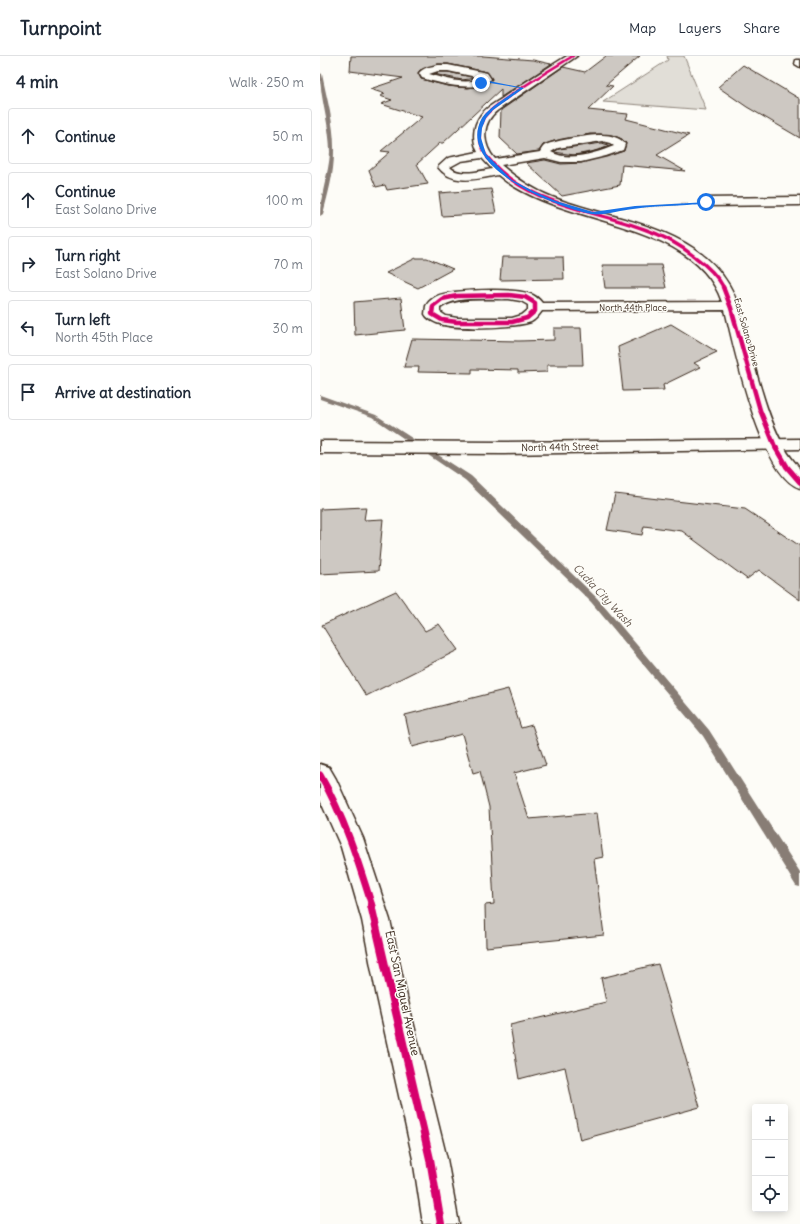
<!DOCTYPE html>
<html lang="en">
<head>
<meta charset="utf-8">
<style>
  body { margin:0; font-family:Delius,sans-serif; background:#f2f2f3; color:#1f2937 }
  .controls { position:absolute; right:12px; bottom:12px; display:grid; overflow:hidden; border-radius:4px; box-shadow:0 2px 10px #0003 }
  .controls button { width:36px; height:36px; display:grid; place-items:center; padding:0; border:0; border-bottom:1px solid #e0e1e3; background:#fff; color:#1f2937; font:20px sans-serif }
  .stop { position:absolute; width:12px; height:12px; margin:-9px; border:3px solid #1a73e8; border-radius:50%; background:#fff }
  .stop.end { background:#1a73e8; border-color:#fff; box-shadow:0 1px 4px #0008 }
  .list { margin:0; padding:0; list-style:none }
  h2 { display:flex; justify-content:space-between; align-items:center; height:52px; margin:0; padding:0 16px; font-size:17px }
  h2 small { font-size:13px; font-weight:400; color:#747a83 }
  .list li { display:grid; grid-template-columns:26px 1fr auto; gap:12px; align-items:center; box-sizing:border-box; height:56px; margin:0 8px 8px; padding:0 8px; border:1px solid #e0e1e3; border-radius:4px }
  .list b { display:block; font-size:15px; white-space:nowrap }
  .list p { margin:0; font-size:13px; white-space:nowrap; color:#747a83 }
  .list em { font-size:13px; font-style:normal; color:#747a83 }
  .icon { flex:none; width:22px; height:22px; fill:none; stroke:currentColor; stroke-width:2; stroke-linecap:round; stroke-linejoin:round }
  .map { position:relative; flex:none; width:480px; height:1168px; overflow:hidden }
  header { display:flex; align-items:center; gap:24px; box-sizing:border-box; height:56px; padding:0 20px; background:#fff; border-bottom:1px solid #e0e1e3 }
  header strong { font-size:19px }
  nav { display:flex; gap:22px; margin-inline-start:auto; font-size:14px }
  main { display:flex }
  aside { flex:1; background:#fff }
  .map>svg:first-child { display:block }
  .green { fill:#e1ded7; stroke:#8e847a }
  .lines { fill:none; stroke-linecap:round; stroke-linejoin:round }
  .stream { fill:#887d74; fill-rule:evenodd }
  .building { fill:#cdc8c2; stroke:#3b2a1e; fill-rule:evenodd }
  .street-casing { stroke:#3b2a1e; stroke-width:3 }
  .primary-casing { stroke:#3b2a1e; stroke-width:3 }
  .path { stroke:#3b2a1e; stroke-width:1.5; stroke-dasharray:0.5 1.5; stroke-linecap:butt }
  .street { fill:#fdfcf7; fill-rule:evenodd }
  .primary { fill:#fdfcf7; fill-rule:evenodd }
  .cycleway-far5-casing { stroke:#fdfcf7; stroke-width:3.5 }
  .cycleway-far4-casing { stroke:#fdfcf7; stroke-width:5 }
  .cycleway-far3-casing { stroke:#fdfcf7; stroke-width:6 }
  .cycleway-far2-casing { stroke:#fdfcf7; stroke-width:8 }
  .cycleway-far1-casing { stroke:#fdfcf7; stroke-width:10 }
  .cycleway-casing { stroke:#fdfcf7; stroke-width:11 }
  .cycleway-far5 { stroke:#d6006c; stroke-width:2.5 }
  .cycleway-far4 { stroke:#d6006c; stroke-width:3.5 }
  .cycleway-far3 { stroke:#d6006c; stroke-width:4.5 }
  .cycleway-far2 { stroke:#d6006c; stroke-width:5.5 }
  .cycleway-far1 { stroke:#d6006c; stroke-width:7 }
  .cycleway { stroke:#d6006c; stroke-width:8 }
  .route { fill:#1a73e8 }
  .labels { text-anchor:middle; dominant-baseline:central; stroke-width:3; stroke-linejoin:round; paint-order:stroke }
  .far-street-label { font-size:9px; fill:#3b2a1e; stroke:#fdfcf7 }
  .street-label { font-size:10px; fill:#3b2a1e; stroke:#fdfcf7 }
  .water-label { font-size:11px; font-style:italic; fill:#615349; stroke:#fdfcf7 }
  .near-street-label { font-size:12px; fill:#3b2a1e; stroke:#fdfcf7 }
</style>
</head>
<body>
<header>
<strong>Turnpoint</strong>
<nav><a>Map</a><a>Layers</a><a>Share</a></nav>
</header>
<main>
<aside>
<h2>4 min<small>Walk · 250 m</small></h2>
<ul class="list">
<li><svg class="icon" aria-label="ahead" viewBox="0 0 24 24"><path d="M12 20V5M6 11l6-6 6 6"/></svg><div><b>Continue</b></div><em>50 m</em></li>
<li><svg class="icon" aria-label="ahead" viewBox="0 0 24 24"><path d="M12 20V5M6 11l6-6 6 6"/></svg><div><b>Continue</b><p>East Solano Drive</p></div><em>100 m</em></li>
<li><svg class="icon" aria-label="right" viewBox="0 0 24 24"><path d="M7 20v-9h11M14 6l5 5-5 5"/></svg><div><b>Turn right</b><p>East Solano Drive</p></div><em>70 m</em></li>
<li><svg class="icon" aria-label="left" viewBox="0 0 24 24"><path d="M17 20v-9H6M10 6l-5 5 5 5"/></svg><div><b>Turn left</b><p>North 45th Place</p></div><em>30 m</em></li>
<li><svg class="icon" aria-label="arrive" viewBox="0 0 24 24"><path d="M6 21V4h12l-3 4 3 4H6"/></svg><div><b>Arrive at destination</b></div></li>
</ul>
</aside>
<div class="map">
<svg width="480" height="1168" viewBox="0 0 480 1168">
  <rect width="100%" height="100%" fill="#fdfcf7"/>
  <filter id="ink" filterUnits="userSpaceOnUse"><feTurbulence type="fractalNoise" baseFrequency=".025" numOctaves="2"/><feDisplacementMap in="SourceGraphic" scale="8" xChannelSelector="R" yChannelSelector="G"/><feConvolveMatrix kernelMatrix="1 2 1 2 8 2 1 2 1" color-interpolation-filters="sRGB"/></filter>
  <g filter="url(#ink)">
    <!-- green -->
    <path class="green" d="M347 0H364L386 54 283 46 348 4Z"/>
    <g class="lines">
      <!-- stream -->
      <path class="stream" d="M0 17 2 18C7 44 15 70 14 97 14 118 8 138 3 158L0 160C0 138 9 118 10 96 10 69 0 44 0 17Z
        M0 339 56 359 151 420 277 542 389 674 480 816V831L476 830 383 680 271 546 145 424 52 361 0 343Z"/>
    </g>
    <!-- building -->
    <path class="building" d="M31 0H163L213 4 231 8 181 41V33L123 87H120L97 108 108 128 67 134 65 129 56 131 49 114 70 96 61 95 102 61 61 48 72 44 60 40 65 38 50 33 83 22 30 15ZM118 8H128L167 16 172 23 165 29 148 32 127 30 101 23 98 17 100 14Z
      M286 0H320L286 29 293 30 268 54 308 58 306 63 369 79 337 99 365 115 302 109 300 129 242 140 206 107 225 104 241 108 261 107 304 95 306 87 302 83 292 79 270 78 234 85 223 89 219 95 197 98 180 82 181 54 243 11 265 16Z
      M423 9 480 43V82L427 51 398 31Z
      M118 16H128L156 22 142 24 114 18Z
      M282 87 291 90 271 96 254 99 234 96 239 93Z
      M171 133 176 157 122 160 119 137Z
      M182 201H243L244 223 180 224Z
      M96 202H107L133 213 98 232 66 217Z
      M282 209H341L346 232H285Z
      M81 242 85 274 35 279 34 246Z
      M351 268 397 296 374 307 380 311 343 329 344 334 303 335 298 291Z
      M234 272H261L263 309H227V316L198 317V314L152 313V317L98 316 99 311H84L92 283 199 285 234 284Z
      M295 438 425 453 480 490V544L439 514 427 523 362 475 324 470 322 479 287 474Z
      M46 451 44 464 63 463 58 515 0 518V453Z
      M76 535 105 575 119 568 138 594 46 640 2 569Z
      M188 633 201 672 212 669 226 709 194 717 209 763 277 757 283 801 274 803 284 879 166 891 165 849 174 848 169 751 160 715 153 717 142 678 92 691 85 659Z
      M338 908 380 1051 260 1084 245 1011 199 1023 190 969 286 946 281 922Z"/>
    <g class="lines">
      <defs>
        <path id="street" d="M247 0H257L178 54C161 67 162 88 175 103L220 96C221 94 222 92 224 90 230 85 273 78 283 79 290 79 301 82 305 88L303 94 286 100 261 106H241L225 102 181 109C196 122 212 133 232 141 290 164 373 168 409 229 417 242 420 257 424 271 430 293 435 314 442 336 448 356 455 376 466 394 469 400 478 409 480 414 480 418 480 427 480 432 441 421 414 291 405 254L222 255C219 259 215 264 211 266 193 272 134 274 117 267 112 265 107 262 105 258L106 250C108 246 113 242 117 240 132 233 195 232 210 238 214 239 219 243 222 247L402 246C373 161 239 172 178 119 158 123 132 130 118 111L128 102 158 96C152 85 153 70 160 60 166 51 176 47 184 41 205 26 226 13 247 0ZM282 85 290 87 294 90C276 97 249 106 231 96L238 92ZM162 102 172 113C160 115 139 121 130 111L141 105ZM189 243 201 245 208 249V254L202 259 192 262H137L126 260 120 256V252C136 239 169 244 189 243Z
          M476 4H480V11L475 8Z
          M118 9H128L167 17 171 23C158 38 118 27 102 22L99 17C104 11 111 11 118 9ZM118 15H128L161 22C147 30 123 22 109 18Z
          M480 141V149L386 150 382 149 380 146 382 143 386 142Z
          M0 708 9 711 16 723 43 782 70 864 87 941 127 1103 139 1168H103L93 1103 57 941 42 864 21 791 0 744Z"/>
        <path id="primary" d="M480 383V393L184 398 0 397V385L184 386Z"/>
      </defs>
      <!-- street casing -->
      <use href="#street" class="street-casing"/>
      <!-- primary casing -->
      <use href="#primary" class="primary-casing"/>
      <!-- path -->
      <path class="path" d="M323 151 368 148"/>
      <!-- street -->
      <use href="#street" class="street"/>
      <!-- primary -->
      <use href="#primary" class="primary"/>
      <defs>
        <path id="cycleway-far5" d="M169 103C160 92 156 77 163 63 171 48 235 11 253 0"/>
        <path id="cycleway-far4" d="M168 102C206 149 271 153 324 173 342 179 360 189 375 201 386 209 397 219 404 232"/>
        <path id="cycleway-far3" d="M403 231 411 252 440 354 456 393
          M189 239 205 241 215 247V255L207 262 192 266H137L122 264 112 258 113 250 122 243 137 240Z"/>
        <path id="cycleway-far2" d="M456 392 467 411 480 426"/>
        <path id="cycleway-far1" d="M0 719C24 760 38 805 52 850"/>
        <path id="cycleway" d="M51 849 110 1103 121 1168"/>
      </defs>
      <!-- cycleway-far5 casing -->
      <use href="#cycleway-far5" class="cycleway-far5-casing"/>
      <!-- cycleway-far4 casing -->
      <use href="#cycleway-far4" class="cycleway-far4-casing"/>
      <!-- cycleway-far3 casing -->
      <use href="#cycleway-far3" class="cycleway-far3-casing"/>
      <!-- cycleway-far2 casing -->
      <use href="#cycleway-far2" class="cycleway-far2-casing"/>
      <!-- cycleway-far1 casing -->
      <use href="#cycleway-far1" class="cycleway-far1-casing"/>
      <!-- cycleway casing -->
      <use href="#cycleway" class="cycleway-casing"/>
      <!-- cycleway-far5 -->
      <use href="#cycleway-far5" class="cycleway-far5"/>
      <!-- cycleway-far4 -->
      <use href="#cycleway-far4" class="cycleway-far4"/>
      <!-- cycleway-far3 -->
      <use href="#cycleway-far3" class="cycleway-far3"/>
      <!-- cycleway-far2 -->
      <use href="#cycleway-far2" class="cycleway-far2"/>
      <!-- cycleway-far1 -->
      <use href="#cycleway-far1" class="cycleway-far1"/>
      <!-- cycleway -->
      <use href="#cycleway" class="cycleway"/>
    </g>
  </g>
  <!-- route -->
  <path class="route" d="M164 24 204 32 173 54 166 62 162 72 161 82 166 98 192 124 213 135 236 145 273 156 315 150 388 146C382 149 374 148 367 149 349 150 331 150 313 153 302 154 282 160 271 158 237 151 134 112 162 62 170 50 188 41 200 32L164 26 160 27Z"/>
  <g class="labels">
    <!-- far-street labels -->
    <g class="far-street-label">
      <text x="313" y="251">North 44th Place</text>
      <text transform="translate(427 276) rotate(74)">East Solano Drive</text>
    </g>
    <!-- street labels -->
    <g class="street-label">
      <text transform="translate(240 391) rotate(-1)">North 44th Street</text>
    </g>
    <!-- water labels -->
    <g class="water-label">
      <text transform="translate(283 539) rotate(47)">Cudia City Wash</text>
    </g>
    <!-- near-street labels -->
    <g class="near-street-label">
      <text transform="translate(83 937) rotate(78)">East San Miguel Avenue</text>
    </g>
  </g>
</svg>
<div class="controls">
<button>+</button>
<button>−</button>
<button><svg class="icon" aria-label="locate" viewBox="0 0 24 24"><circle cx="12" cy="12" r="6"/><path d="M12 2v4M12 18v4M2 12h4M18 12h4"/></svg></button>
</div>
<div class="stop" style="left:386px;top:146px"></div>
<div class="stop end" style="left:161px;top:27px"></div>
</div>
</main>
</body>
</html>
